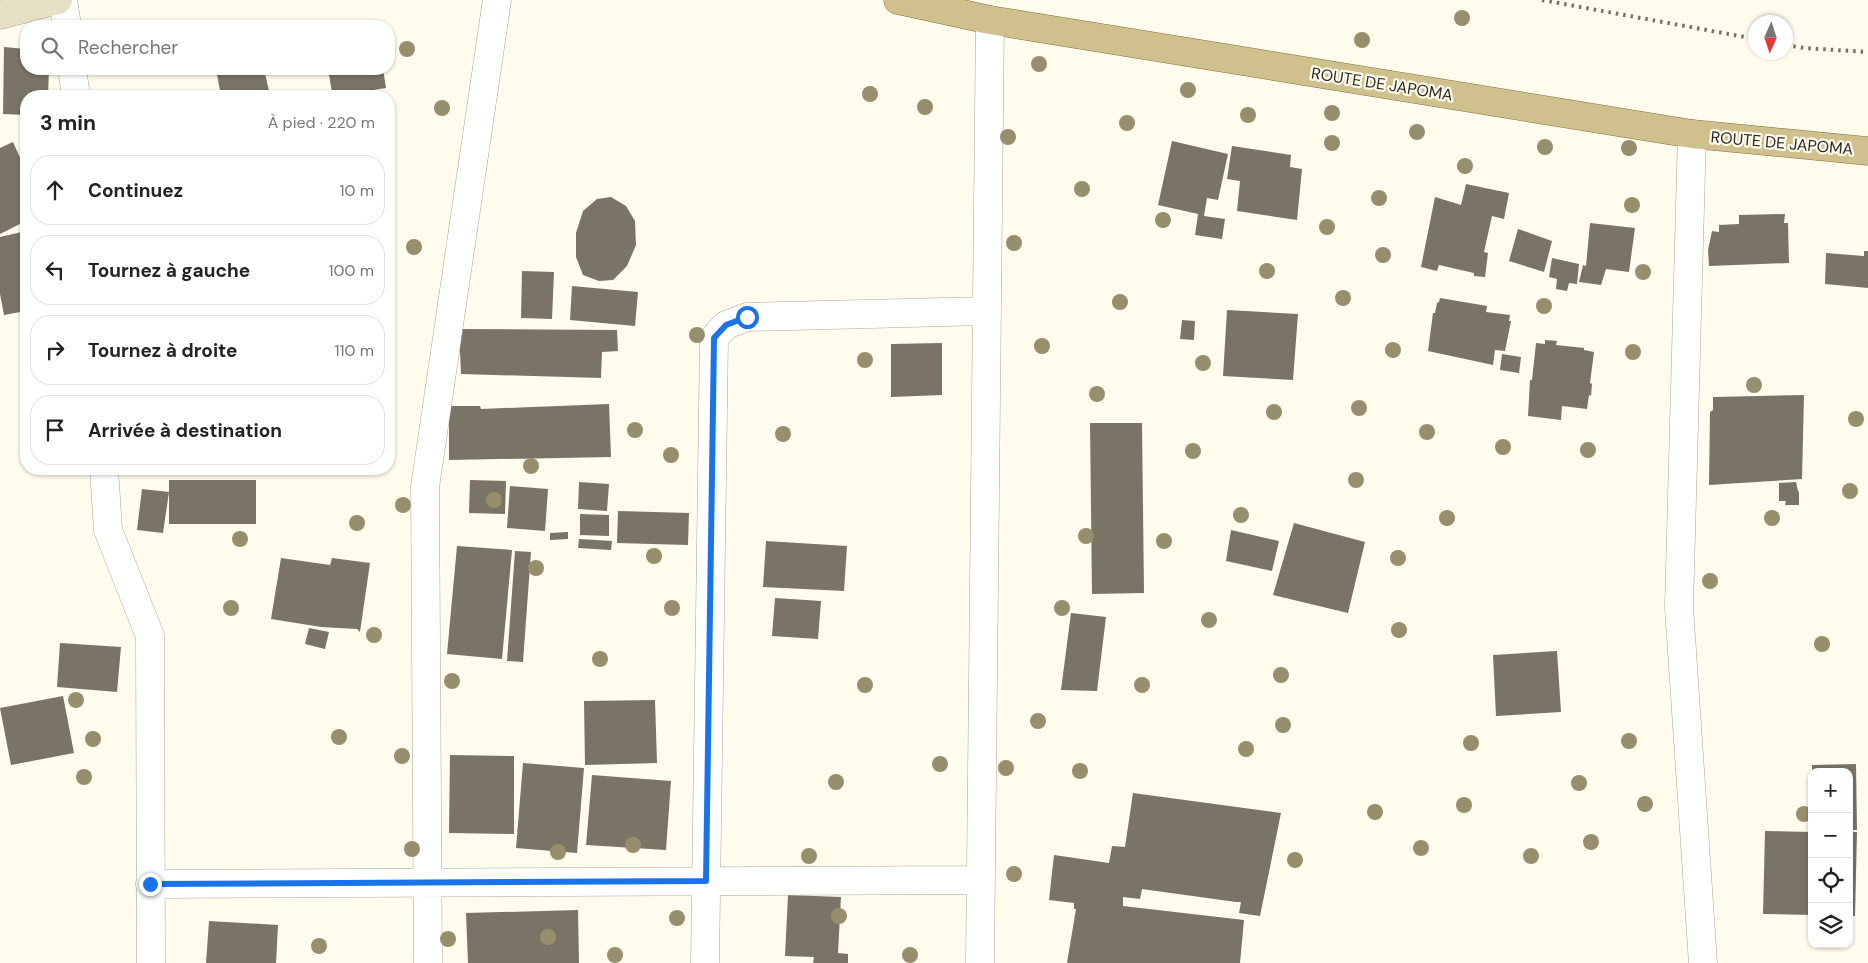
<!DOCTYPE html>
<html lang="fr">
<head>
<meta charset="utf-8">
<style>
  body { margin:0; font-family:"DM Sans",sans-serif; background:#f6f6f6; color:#222 }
  .controls { position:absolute; right:15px; bottom:15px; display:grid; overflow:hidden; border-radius:10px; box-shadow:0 1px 4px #0004 }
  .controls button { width:45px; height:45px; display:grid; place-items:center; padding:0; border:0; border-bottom:1px solid #e0e0e0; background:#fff; color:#222; font:25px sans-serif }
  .compass { position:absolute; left:1748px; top:15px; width:45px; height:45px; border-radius:50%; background:#fff; box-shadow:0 1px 4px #0004; rotate:183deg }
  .stop { position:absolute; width:15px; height:15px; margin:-11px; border:4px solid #1a73e8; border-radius:50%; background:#fff }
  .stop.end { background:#1a73e8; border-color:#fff; box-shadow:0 1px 5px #0008 }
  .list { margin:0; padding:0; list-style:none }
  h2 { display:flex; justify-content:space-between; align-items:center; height:65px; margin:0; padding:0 20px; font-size:21px }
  h2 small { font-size:16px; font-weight:400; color:#767676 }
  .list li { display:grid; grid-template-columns:32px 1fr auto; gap:15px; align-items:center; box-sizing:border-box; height:70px; margin:0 10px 10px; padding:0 10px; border:1px solid #e0e0e0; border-radius:20px }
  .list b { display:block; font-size:19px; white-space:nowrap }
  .list em { font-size:16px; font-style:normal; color:#767676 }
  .icon { flex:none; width:28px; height:28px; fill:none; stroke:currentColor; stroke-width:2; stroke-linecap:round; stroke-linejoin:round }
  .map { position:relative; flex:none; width:1868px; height:963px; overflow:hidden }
  .search { position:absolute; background:#fff; box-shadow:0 1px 4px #0004; left:20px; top:20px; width:375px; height:55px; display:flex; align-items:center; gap:12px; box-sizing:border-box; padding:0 18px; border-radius:20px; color:#767676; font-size:19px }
  .panel { position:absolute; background:#fff; box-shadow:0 1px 4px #0004; left:20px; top:90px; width:375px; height:385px; border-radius:20px }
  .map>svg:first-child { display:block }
  .building { fill:#797465 }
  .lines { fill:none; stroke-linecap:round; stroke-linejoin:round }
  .minor-casing { stroke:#aba696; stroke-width:29 }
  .secondary-casing { stroke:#aba696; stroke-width:29 }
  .primary-casing { stroke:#827037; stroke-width:29 }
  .minor { stroke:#fff; stroke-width:28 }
  .secondary { stroke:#e8e0c6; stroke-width:28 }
  .primary { stroke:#d0c08e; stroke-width:28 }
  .rail { stroke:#757269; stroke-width:4; stroke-dasharray:2.5 5; stroke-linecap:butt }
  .tree { fill:#978e6d }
  .route { stroke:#1a73e8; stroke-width:6 }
  .labels { text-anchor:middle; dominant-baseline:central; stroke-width:4.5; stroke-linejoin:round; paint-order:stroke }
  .street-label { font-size:16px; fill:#2a2822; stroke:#fffbed }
</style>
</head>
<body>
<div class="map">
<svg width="1868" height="963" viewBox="0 0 1868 963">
  <rect width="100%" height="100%" fill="#fffbed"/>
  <!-- building -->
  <path class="building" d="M4 47 26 49V69H49L48 96H26V115L3 114Z
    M216 69H264L269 91 245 96H221Z
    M328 69H383L386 88 336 96 334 92H332Z
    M1172 141 1228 154 1218 200 1207 198 1204 216 1225 219 1222 239 1195 235 1198 214 1158 205Z
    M13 142 26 171V221L0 234V148Z
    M1232 146 1291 155 1290 167 1302 169 1297 220 1237 211 1240 181 1227 179Z
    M1466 184 1509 193 1504 219 1492 216 1484 252 1488 253 1485 277 1474 276V273L1439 265 1437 271 1421 267 1435 197 1461 205Z
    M611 197 626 206 635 221 636 245 627 266 613 280 599 281 583 275 576 257V233L583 211 597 199Z
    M1785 214 1784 223H1788L1789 263 1709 266 1708 250 1712 231 1719 232V225L1739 224V215Z
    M1590 223 1635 228 1629 272 1606 269 1601 285 1579 282 1583 265 1586 266Z
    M1518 229 1552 241 1544 272 1509 261Z
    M26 231V311L4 315 0 294V237Z
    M1864 251H1868V288L1825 284 1826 253 1864 256Z
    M1552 258 1579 264 1577 284 1569 283 1567 291 1556 289 1557 279 1549 277Z
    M522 271 554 272 552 319 521 318Z
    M572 286 638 292 635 326 570 320Z
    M1440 298 1487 306 1486 312 1510 315 1509 321H1511L1505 351 1495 350 1493 365 1428 351 1433 313H1435L1437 303 1439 302Z
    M1227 310 1298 314 1293 380 1223 376Z
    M1182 320 1195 321 1194 340 1180 339Z
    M459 329 617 330 618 351 602 352 601 378 461 374Z
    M1545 340 1557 341 1556 345 1584 348V350L1594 352 1590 383 1592 384 1591 396 1589 395 1587 409 1562 406 1561 420 1528 416 1530 380H1532L1536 343 1545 344Z
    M942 343V395L891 397V344Z
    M1502 354 1521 357 1519 373 1500 370Z
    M1804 395 1802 479 1709 485 1710 412 1713 410V397Z
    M609 404 611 457 449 460V406H480L481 409Z
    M1090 423H1142L1144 593 1092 594Z
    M169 480H256V524H169Z
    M470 480 506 481 505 514 469 513Z
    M579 482 609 484 607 511 578 509Z
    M1796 482 1798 491 1799 492V505H1785L1786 501H1779V483Z
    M510 486 548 489 545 531 507 528Z
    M142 489 169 492 163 533 137 530Z
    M618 511 689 513 688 545 617 543Z
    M580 514 609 515V536L580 535Z
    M1294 523 1365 542 1348 613 1273 595Z
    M1231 530 1279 541 1272 571 1226 561Z
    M568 532V539L550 540V533Z
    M579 539 612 541 611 550 578 548Z
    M766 541 847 546 844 591 763 587Z
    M457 546 512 550 502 659 447 654Z
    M515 551 531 552 523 662 507 661Z
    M281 558 330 565 332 558 370 563 360 632 357 629 321 627 271 619Z
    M775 598 821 601 818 639 772 636Z
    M1071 613 1106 617 1097 691 1061 690Z
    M309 628 329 632 325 649 305 644Z
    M60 643 121 647 117 692 57 687Z
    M1557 651 1561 712 1496 716 1493 655Z
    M63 696 74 753 11 765 0 708Z
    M655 700 657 763 585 765 584 701Z
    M450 755 514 756V834L449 833Z
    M523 763 584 768 577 853 516 848Z
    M1856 764 1857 830H1849V772H1812V765Z
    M592 775 671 781 666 850 586 845Z
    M1133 793 1281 813 1260 916 1239 913 1241 902H1236L1142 889 1140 899 1123 897V906L1244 920 1240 963H1067L1076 909H1074V903L1049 900 1054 855 1109 863 1112 846 1125 847Z
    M1765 831 1812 832V915L1763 914Z
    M1849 832H1857L1855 916H1849Z
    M788 895 841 897 838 953 848 954V963H813L814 957 785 956Z
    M578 910 579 963H468L466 913Z
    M209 921 278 925 276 963H206Z"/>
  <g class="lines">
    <defs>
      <path id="minor" d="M63 0 67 26
        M72 69 76 96
        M1692 134 1679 607 1703 963
        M104 469 108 530 150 636 151 963
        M150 884 981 880
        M428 963 425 487 497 0
        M705 963 714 338 726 325 747 317 987 311
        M980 963 990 20"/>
      <path id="secondary" d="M0 15 58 0"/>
      <path id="primary" d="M898 0 990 20 1692 134 1868 151"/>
    </defs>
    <!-- minor casing -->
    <use href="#minor" class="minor-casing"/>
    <!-- secondary casing -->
    <use href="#secondary" class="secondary-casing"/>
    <!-- primary casing -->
    <use href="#primary" class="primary-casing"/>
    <!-- minor -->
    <use href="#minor" class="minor"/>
    <!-- secondary -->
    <use href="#secondary" class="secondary"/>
    <!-- primary -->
    <use href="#primary" class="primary"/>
    <!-- rail -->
    <path class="rail" d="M1542 0 1756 39
      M1786 45 1804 48 1868 52"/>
  </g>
  <!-- trees -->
  <g class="tree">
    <circle cx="1462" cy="18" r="8"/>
    <circle cx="1362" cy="40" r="8"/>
    <circle cx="407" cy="49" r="8"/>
    <circle cx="1039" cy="64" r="8"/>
    <circle cx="1188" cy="90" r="8"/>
    <circle cx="870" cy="94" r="8"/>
    <circle cx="925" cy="107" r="8"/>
    <circle cx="442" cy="108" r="8"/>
    <circle cx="1332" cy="113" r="8"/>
    <circle cx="1248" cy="115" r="8"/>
    <circle cx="1127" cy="123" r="8"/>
    <circle cx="1417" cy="132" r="8"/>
    <circle cx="1008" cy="137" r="8"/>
    <circle cx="1332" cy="143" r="8"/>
    <circle cx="1545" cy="147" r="8"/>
    <circle cx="1629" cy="148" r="8"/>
    <circle cx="1465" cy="166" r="8"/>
    <circle cx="1082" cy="189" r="8"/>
    <circle cx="1379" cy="198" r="8"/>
    <circle cx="1632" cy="205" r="8"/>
    <circle cx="1163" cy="220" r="8"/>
    <circle cx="1327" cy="227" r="8"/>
    <circle cx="1014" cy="243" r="8"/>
    <circle cx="414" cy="247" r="8"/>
    <circle cx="1383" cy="255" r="8"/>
    <circle cx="1267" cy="271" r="8"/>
    <circle cx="1643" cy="272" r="8"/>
    <circle cx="1343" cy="298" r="8"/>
    <circle cx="1120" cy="302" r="8"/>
    <circle cx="1544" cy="306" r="8"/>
    <circle cx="697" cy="335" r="8"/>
    <circle cx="1042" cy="346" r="8"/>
    <circle cx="1393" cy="350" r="8"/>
    <circle cx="1633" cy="352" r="8"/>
    <circle cx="865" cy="360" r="8"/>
    <circle cx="1203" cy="363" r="8"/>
    <circle cx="1754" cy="385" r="8"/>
    <circle cx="1097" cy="394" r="8"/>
    <circle cx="1359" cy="408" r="8"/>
    <circle cx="1274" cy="412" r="8"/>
    <circle cx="1856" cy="419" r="8"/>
    <circle cx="635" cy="430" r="8"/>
    <circle cx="1427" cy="432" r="8"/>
    <circle cx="783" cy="434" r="8"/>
    <circle cx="1503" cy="447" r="8"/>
    <circle cx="1588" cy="450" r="8"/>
    <circle cx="1193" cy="451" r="8"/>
    <circle cx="671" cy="455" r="8"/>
    <circle cx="531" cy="466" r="8"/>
    <circle cx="1356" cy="480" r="8"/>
    <circle cx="1850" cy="491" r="8"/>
    <circle cx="494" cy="500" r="8"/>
    <circle cx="403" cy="505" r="8"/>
    <circle cx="1241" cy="515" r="8"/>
    <circle cx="1447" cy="518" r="8"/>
    <circle cx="1772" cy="518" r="8"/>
    <circle cx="357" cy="523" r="8"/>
    <circle cx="1086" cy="536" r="8"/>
    <circle cx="240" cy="539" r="8"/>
    <circle cx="1164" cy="541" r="8"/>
    <circle cx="654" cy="556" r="8"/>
    <circle cx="1398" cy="558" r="8"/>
    <circle cx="536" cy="568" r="8"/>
    <circle cx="1710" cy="581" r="8"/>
    <circle cx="231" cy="608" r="8"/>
    <circle cx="672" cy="608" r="8"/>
    <circle cx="1062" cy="608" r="8"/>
    <circle cx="1209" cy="620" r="8"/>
    <circle cx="1399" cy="630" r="8"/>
    <circle cx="374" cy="635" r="8"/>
    <circle cx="1822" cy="644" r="8"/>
    <circle cx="600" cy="659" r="8"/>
    <circle cx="1281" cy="675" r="8"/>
    <circle cx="452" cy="681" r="8"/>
    <circle cx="865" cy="685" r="8"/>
    <circle cx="1142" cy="685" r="8"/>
    <circle cx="76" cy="700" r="8"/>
    <circle cx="1038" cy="721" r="8"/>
    <circle cx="1283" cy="725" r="8"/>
    <circle cx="339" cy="737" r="8"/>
    <circle cx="93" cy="739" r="8"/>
    <circle cx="1629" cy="741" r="8"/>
    <circle cx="1471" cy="743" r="8"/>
    <circle cx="1246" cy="749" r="8"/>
    <circle cx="402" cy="756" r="8"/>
    <circle cx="940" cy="764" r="8"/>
    <circle cx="1006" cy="768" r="8"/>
    <circle cx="1080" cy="771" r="8"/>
    <circle cx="84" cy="777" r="8"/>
    <circle cx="836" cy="782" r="8"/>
    <circle cx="1579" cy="783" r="8"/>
    <circle cx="1645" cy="804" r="8"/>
    <circle cx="1464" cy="805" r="8"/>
    <circle cx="1375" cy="812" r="8"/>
    <circle cx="1804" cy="814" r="8"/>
    <circle cx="1591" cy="842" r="8"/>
    <circle cx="633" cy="845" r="8"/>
    <circle cx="1421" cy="848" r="8"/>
    <circle cx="412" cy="849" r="8"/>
    <circle cx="558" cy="852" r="8"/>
    <circle cx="809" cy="856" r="8"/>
    <circle cx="1531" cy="856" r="8"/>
    <circle cx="1295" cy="860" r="8"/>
    <circle cx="1014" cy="874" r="8"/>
    <circle cx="839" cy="916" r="8"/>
    <circle cx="677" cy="918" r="8"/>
    <circle cx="548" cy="937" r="8"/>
    <circle cx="448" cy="939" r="8"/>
    <circle cx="319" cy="946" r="8"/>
    <circle cx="615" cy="955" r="8"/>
    <circle cx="910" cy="955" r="8"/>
  </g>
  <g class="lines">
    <!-- route -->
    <path class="route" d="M150 884 706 881 714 338 726 325 747 317"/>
  </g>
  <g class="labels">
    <!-- street labels -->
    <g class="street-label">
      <text transform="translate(1382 84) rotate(9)">ROUTE DE JAPOMA</text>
      <text transform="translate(1782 143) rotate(5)">ROUTE DE JAPOMA</text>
    </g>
  </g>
</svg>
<div class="controls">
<button>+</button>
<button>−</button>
<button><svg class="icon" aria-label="locate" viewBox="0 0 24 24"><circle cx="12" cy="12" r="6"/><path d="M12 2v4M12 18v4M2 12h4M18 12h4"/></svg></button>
<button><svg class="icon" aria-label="layers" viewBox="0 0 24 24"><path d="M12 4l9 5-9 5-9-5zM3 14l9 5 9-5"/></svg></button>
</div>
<svg class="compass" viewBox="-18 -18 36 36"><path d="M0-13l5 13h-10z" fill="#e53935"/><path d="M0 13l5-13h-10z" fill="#767676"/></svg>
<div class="stop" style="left:747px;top:317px"></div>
<div class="stop end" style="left:150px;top:884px"></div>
<div class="search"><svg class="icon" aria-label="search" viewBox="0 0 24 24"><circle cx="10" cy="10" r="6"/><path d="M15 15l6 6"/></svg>Rechercher</div>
<section class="panel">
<h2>3 min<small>À pied · 220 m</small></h2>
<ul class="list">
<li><svg class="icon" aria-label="ahead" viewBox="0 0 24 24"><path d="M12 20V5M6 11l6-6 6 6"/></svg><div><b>Continuez</b></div><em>10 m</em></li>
<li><svg class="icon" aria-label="left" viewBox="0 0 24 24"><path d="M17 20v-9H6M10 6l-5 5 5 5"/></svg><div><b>Tournez à gauche</b></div><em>100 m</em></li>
<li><svg class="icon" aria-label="right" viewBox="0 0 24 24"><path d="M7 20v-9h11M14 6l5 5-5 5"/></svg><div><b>Tournez à droite</b></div><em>110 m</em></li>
<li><svg class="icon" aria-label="arrive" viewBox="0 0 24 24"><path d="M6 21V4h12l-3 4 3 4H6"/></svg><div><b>Arrivée à destination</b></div></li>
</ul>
</section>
</div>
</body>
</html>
